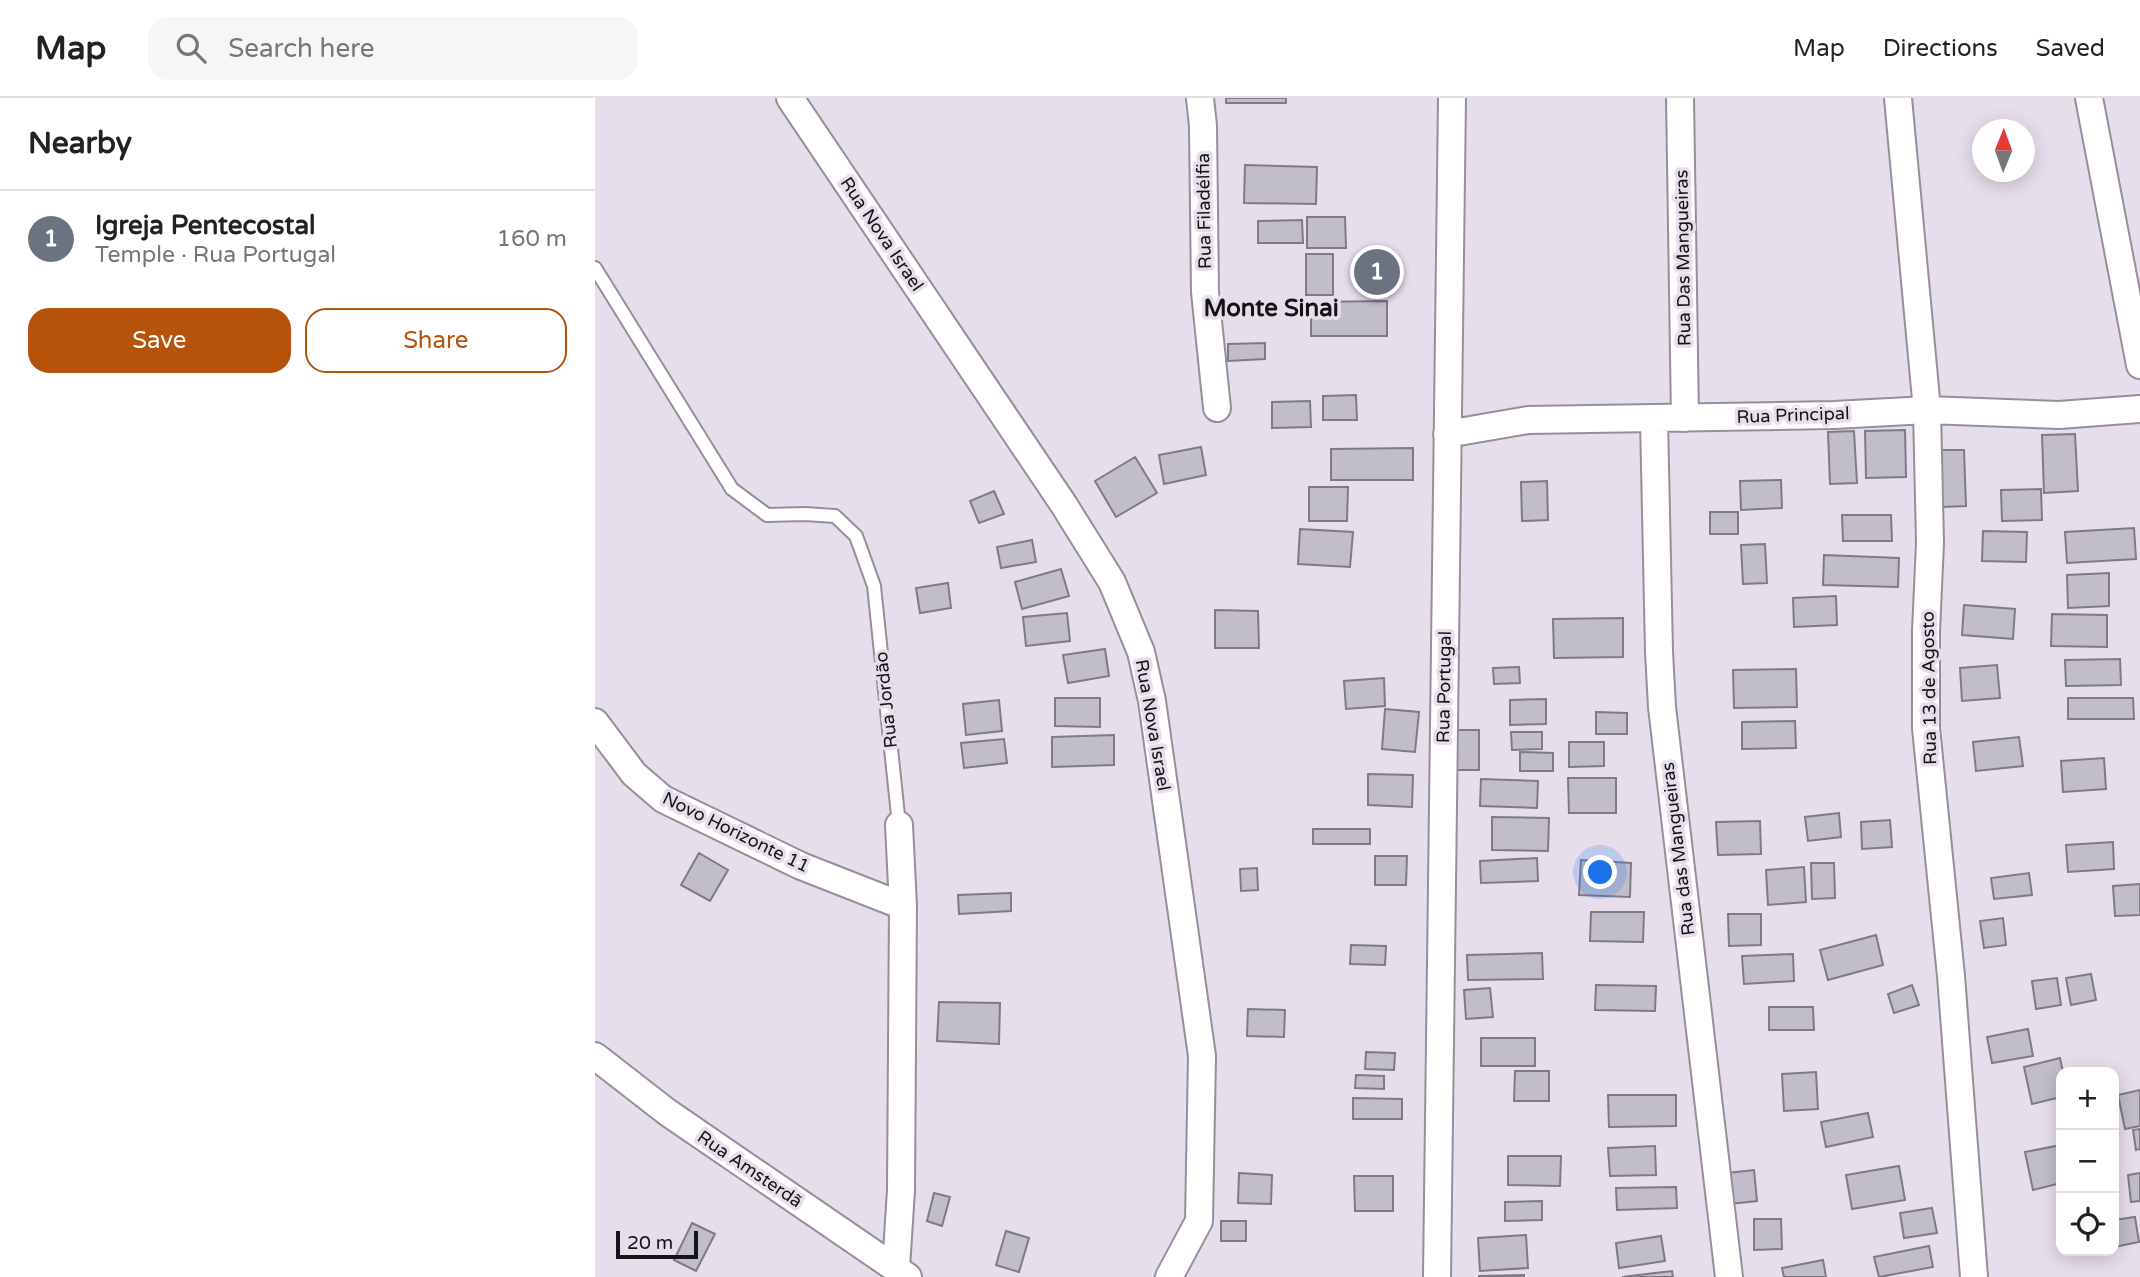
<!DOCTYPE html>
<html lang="en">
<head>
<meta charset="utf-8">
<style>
  body { margin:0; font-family:"Varela Round",sans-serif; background:#f6f6f6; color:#222 }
  .controls { position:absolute; right:21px; bottom:21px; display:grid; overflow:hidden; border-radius:14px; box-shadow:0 4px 18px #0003 }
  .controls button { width:63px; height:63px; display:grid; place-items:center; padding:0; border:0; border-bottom:2px solid #e0e0e0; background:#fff; color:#222; font:35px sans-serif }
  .compass { position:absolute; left:1377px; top:21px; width:63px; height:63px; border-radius:50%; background:#fff; box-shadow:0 4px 18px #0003; rotate:1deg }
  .scale { position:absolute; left:21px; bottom:18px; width:82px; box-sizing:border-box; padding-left:7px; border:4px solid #161317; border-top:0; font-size:19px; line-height:24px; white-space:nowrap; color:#161317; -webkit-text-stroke:5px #e7deeb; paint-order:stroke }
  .you { position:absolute; left:1006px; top:775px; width:24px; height:24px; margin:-18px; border:5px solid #fff; border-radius:50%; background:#1a73e8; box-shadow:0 0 0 10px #1a73e833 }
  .badge { display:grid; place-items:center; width:46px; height:46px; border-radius:50%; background:#b45309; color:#fff; font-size:23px; font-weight:700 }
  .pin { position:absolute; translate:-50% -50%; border:4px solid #fff; box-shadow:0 2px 7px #0006 }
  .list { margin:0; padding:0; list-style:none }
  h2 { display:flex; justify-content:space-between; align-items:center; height:91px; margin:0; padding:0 28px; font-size:30px }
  h2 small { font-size:23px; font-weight:400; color:#767676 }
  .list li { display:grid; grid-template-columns:46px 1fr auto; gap:21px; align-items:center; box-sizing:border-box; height:98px; padding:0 28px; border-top:2px solid #e0e0e0 }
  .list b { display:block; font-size:26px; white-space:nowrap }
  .list p { margin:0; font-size:23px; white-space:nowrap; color:#767676 }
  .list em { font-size:23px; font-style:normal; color:#767676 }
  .actions { display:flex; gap:14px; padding:21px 28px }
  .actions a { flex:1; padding:16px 0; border:2px solid #b45309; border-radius:21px; text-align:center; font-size:24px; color:#b45309 }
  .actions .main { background:#b45309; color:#fff }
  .icon { flex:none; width:38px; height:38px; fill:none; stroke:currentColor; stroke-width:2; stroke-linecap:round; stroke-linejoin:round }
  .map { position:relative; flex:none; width:1545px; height:1179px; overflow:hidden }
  header { display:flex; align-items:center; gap:42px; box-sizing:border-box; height:98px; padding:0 35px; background:#fff; border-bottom:2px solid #e0e0e0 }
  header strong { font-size:33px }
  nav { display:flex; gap:38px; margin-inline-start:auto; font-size:24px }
  .search { width:490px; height:63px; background:#f6f6f6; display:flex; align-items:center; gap:18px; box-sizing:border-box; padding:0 24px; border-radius:21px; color:#767676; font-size:26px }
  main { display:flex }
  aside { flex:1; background:#fff }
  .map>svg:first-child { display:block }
  .building { fill:#c2bdcb; stroke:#7e7a87; stroke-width:2 }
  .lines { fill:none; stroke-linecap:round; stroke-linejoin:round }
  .service-casing { stroke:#978e9b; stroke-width:16 }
  .minor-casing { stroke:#978e9b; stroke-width:30 }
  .service { stroke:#fff; stroke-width:12 }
  .minor { stroke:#fff; stroke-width:26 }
  .labels { text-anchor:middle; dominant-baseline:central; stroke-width:7; stroke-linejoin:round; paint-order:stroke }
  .street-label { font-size:18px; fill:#161317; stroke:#e7deeb }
  .district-label { font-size:24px; font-weight:bold; fill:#161317; stroke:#e7deeb }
</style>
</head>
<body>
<header>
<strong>Map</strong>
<div class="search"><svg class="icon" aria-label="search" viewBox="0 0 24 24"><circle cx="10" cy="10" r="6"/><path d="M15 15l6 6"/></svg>Search here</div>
<nav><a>Map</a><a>Directions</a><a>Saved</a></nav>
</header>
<main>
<aside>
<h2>Nearby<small></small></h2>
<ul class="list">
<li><span class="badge" style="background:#6b7280">1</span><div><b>Igreja Pentecostal</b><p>Temple · Rua Portugal</p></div><em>160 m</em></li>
</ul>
<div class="actions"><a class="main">Save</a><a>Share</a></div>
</aside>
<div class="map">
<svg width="1545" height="1179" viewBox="0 0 1545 1179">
  <rect width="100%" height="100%" fill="#e7deeb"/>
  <!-- building -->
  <path class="building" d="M631 0H691V5H631Z
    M650 67 722 69 721 106 649 105Z
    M712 119H750L751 150H712Z
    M707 122 708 145H663V123Z
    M711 156H738V197H711Z
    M792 203V238H716V204Z
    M670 245V261L633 263V246Z
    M761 297 762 322H728V298Z
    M715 303 716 329 677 330V304Z
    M1310 332 1311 379 1271 380 1270 333Z
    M1259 333 1262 385 1235 386 1233 334Z
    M1480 336 1483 393 1449 395 1447 337Z
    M606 349 611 377 569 386 564 357Z
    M818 350V382H736V351Z
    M1344 352H1369L1371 408 1346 409Z
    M540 359 562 395 521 419 500 383Z
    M1186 382 1187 410 1146 412 1145 383Z
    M952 383 953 422 927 423 926 384Z
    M714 389H753L752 423H714Z
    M1446 391 1447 422 1407 423 1406 392Z
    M399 393 409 416 384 425 375 403Z
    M1115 414H1143V436H1115Z
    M1247 417H1296L1297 443H1248Z
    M1539 430 1541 461 1472 465 1470 434Z
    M705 431 758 434 755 469 703 466Z
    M1388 433 1432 434 1431 464 1387 463Z
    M437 442 441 464 406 470 402 449Z
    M1170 446 1172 485 1148 486 1146 447Z
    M1229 457 1304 460 1303 489 1228 487Z
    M466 471 474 498 427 511 420 484Z
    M1514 475V508L1473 510 1472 477Z
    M353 485 356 510 325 515 321 490Z
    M1241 498 1242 527 1199 529 1198 500Z
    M1369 507 1420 511 1418 541 1367 537Z
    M620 512 663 513 664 550H620Z
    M472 515 475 543 431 548 428 519Z
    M1457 516 1512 517V549L1456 548Z
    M1028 520V559L959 560 958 521Z
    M510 551 514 578 473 585 468 557Z
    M1525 561 1526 587 1471 588 1470 562Z
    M1402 567 1405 600 1367 603 1365 570Z
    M924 569 925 585 899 586 898 570Z
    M1201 571 1202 609 1139 610 1138 572Z
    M789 580 790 608 751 611 749 583Z
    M460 600H505V629L460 628Z
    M1473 600H1538L1539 621H1473Z
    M951 601V626L915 627V602Z
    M404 602 407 633 371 637 368 606Z
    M790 611 824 614 820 654 787 651Z
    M1001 614 1032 615V636H1001Z
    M1200 623 1201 650 1147 651V624Z
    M860 632H884V672H859Z
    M916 634H947V651L917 652Z
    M519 637V667L457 669V639Z
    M1424 639 1428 668 1381 673 1378 644Z
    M409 641 412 665 369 670 366 645Z
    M974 644H1009V668L974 669Z
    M925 654 958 655V673H925Z
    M1509 660 1511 691 1468 694 1466 663Z
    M773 676 818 677 817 709 773 707Z
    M973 680H1021V715H974Z
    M886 681 943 683 942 710 885 708Z
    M1244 715 1246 739 1213 743 1210 719Z
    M897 719 954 720 953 753 897 752Z
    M1295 722 1297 749 1267 751 1266 724Z
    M1165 723 1166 756 1123 757 1121 724Z
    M718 731H775V746H718Z
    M1518 744 1519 771 1473 774 1471 747Z
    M104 755 133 772 115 803 86 787Z
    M780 758H812L811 787H780Z
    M942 760 943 783 886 785 885 763Z
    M986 762 1036 765 1035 799 984 797Z
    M1216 765H1239L1240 800 1217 801Z
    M1209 769 1211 804 1173 807 1171 772Z
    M662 770 663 792 646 793 645 771Z
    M1434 775 1437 797 1399 801 1396 780Z
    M1545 786V817L1520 818 1518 788Z
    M416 795V813L364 816 363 797Z
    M996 814H1049L1048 844 995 843Z
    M1133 816H1166V847L1134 848Z
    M1408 820 1411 847 1389 850 1385 823Z
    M1281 837 1288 867 1233 882 1225 852Z
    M756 847 791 848 790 867 755 866Z
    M947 855 948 881 873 882 872 857Z
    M1198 856 1199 883 1149 886 1147 858Z
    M1496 876 1501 902 1476 907 1471 880Z
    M1462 880 1466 907 1441 911 1437 883Z
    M1001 887 1061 888 1060 913 1000 912Z
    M1317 887 1324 907 1299 915 1293 896Z
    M895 890 898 919 871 921 869 892Z
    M344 904 405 905 404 946 342 943Z
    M1174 909H1218L1219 932H1174Z
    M653 911 690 912 689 939 652 938Z
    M1433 931 1438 958 1397 965 1392 939Z
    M886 940H940V968H886Z
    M771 954 800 955 799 972 770 971Z
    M1465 960 1468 974H1466V999L1437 1006 1429 969Z
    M920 973H954V1003H919Z
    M1221 974 1223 1011 1189 1013 1187 976Z
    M761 977 789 978V991L760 990Z
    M1545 992V1028L1530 1031 1523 997Z
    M1013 997H1081V1028L1014 1029Z
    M758 1000 807 1001V1021H758Z
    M1273 1015 1278 1039 1231 1049 1226 1024Z
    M1545 1031V1051L1541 1052 1538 1032Z
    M1466 1047V1085L1438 1092 1430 1054Z
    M1060 1048 1061 1077 1015 1078 1013 1050Z
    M913 1058H966L965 1088 913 1087Z
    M1304 1068 1310 1102 1257 1111 1251 1077Z
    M1159 1072 1162 1103 1135 1106 1132 1075Z
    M644 1075 677 1077 676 1106 643 1105Z
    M1545 1075V1103L1536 1104 1533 1077Z
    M759 1078H798V1113H760Z
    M1081 1089 1082 1110 1022 1112 1021 1090Z
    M339 1095 355 1099 347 1128 332 1123Z
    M947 1103V1122L910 1123V1104Z
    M1337 1110 1342 1135 1309 1140 1305 1115Z
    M1540 1119 1544 1144 1519 1149V1122Z
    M1159 1121H1186L1187 1151 1159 1152Z
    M626 1123H651V1143H626Z
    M97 1125 120 1136 101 1173 79 1162Z
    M411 1133 434 1140 424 1174 401 1167Z
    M931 1137 933 1170 885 1173 883 1140Z
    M1066 1138 1070 1163 1024 1170 1021 1145Z
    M1334 1148 1338 1169 1284 1179 1279 1159Z
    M1228 1162 1231 1179H1189L1187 1170Z
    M1077 1173 1078 1179H1027Z
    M929 1177V1179H884V1178Z"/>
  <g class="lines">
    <defs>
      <path id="service" d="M0 170 137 391 172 417 210 416 240 418 261 438 279 488 304 727"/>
      <path id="minor" d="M195 0 469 407 517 484 546 554 557 603 607 958 604 1123 574 1179
        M605 0 608 28 610 194 622 310
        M1085 0 1090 320
        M1303 0 1332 312 1335 445 1331 533V630L1356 878 1379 1179
        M1494 0 1545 267
        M1059 321 1064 554 1067 609 1134 1179
        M852 336 933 322 1239 317 1332 312 1464 317 1545 311
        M0 624 39 676 68 701 206 768 308 808
        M0 958 72 1014 313 1179
        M301 1170 306 1092 308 808 304 727
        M842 1179 857 0"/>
    </defs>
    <!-- service casing -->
    <use href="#service" class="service-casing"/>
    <!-- minor casing -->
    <use href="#minor" class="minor-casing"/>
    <!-- service -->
    <use href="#service" class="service"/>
    <!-- minor -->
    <use href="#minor" class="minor"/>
  </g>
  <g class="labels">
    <!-- street labels -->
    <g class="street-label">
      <text transform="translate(609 113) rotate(-91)">Rua Filadélfia</text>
      <text transform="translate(287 136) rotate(56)">Rua Nova Israel</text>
      <text transform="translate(1088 160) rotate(-91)">Rua Das Mangueiras</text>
      <text transform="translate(1198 317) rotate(-2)">Rua Principal</text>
      <text transform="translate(849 589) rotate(-89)">Rua Portugal</text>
      <text transform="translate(1334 590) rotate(-91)">Rua 13 de Agosto</text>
      <text transform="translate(291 602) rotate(-96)">Rua Jordão</text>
      <text transform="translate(558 627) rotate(80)">Rua Nova Israel</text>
      <text transform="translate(141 734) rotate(26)">Novo Horizonte 11</text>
      <text transform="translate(1083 751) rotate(-97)">Rua das Mangueiras</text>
      <text transform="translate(155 1071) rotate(34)">Rua Amsterdã</text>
    </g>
    <!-- district labels -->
    <g class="district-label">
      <text x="676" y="210">Monte Sinai</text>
    </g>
  </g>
</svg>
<div class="controls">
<button>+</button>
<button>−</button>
<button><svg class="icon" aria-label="locate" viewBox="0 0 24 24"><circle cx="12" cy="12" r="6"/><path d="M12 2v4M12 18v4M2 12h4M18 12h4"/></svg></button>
</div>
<svg class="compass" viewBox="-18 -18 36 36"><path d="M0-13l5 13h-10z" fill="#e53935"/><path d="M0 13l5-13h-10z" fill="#767676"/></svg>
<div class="scale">20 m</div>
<div class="you"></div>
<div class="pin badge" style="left:782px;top:174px;background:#6b7280">1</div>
</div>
</main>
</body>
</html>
